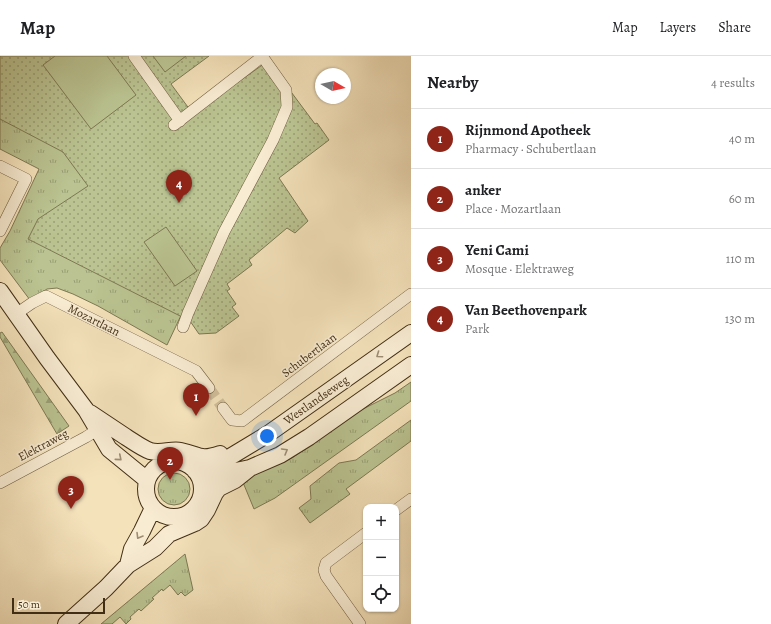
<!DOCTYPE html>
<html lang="en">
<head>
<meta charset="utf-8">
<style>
  body { margin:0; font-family:Alegreya,serif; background:#f2f2f2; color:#202124 }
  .controls { position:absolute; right:12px; bottom:12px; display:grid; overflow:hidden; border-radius:8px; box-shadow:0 1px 3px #0004 }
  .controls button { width:36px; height:36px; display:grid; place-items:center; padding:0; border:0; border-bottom:1px solid #e0e0e0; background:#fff; color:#202124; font:20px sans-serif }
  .compass { position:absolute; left:315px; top:12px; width:36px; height:36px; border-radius:50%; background:#fff; box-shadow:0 1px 3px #0004; rotate:99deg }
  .scale { position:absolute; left:12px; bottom:10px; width:93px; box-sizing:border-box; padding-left:4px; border:2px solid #422e14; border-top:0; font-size:11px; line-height:14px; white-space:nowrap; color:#422e14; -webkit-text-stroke:3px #f8ecd3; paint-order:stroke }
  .you { position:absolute; left:267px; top:380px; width:14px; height:14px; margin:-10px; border:3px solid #fff; border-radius:50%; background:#1a73e8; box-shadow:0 0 0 6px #1a73e833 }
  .badge { display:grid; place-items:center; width:26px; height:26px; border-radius:50%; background:#8f2418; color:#fff; font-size:13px; font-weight:700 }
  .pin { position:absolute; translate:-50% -33px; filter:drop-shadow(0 1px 2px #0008) }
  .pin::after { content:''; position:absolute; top:21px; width:14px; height:12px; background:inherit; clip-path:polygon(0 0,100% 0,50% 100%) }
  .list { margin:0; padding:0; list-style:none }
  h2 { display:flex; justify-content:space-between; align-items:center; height:52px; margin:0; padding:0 16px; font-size:17px }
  h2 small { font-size:13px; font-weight:400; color:#757577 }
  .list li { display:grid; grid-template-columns:26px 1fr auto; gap:12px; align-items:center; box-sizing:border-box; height:60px; padding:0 16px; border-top:1px solid #e0e0e0 }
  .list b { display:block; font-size:15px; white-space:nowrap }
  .list p { margin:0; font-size:13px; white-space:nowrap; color:#757577 }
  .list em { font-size:13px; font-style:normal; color:#757577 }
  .icon { flex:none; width:22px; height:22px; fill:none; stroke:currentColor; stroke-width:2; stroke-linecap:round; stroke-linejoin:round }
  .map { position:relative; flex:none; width:411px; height:568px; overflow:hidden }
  header { display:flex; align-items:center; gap:24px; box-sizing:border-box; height:56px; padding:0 20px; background:#fff; border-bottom:1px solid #e0e0e0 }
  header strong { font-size:19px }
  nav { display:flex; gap:22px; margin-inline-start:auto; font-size:14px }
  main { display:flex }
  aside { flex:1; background:#fff }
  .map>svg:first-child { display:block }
  .grass { fill:url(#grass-tufts); stroke:#7e7852 }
  .forest { fill:url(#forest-firs); stroke:#7e7852 }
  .park { fill:url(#park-dots); stroke:#7e7852 }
  .pitch { fill:#bac391; stroke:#7e7852 }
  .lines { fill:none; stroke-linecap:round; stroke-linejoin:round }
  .street-tunnel { stroke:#d0be9a; stroke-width:11; stroke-dasharray:11 5.5; stroke-linecap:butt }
  .street-casing { stroke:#6e5b3e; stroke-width:12 }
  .secondary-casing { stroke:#422e14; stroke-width:18 }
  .street { stroke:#f8ecd3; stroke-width:11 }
  .secondary { stroke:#f8ecd3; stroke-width:16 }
  .oneway { stroke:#9d8d74 }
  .labels { text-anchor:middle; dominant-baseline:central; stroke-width:3; stroke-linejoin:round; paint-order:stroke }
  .street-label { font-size:12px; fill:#422e14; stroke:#f8ecd3 }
</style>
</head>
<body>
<header>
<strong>Map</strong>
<nav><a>Map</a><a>Layers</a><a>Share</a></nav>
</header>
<main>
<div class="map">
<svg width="411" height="568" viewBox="0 0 411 568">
  <defs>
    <pattern id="grass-tufts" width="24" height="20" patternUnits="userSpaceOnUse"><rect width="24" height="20" fill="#bac391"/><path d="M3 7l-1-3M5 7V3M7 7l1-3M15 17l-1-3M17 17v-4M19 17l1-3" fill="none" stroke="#999f75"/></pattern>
    <pattern id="forest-firs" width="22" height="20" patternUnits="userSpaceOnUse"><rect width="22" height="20" fill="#bac391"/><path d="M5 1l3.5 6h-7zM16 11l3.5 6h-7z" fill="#999f75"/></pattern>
    <pattern id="park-dots" width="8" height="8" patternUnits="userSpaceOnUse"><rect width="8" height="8" fill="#bac391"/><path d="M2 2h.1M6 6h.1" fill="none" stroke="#999f75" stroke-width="1.8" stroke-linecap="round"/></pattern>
  </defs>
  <rect width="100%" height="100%" fill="#f4e2bb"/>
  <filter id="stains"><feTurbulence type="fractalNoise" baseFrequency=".005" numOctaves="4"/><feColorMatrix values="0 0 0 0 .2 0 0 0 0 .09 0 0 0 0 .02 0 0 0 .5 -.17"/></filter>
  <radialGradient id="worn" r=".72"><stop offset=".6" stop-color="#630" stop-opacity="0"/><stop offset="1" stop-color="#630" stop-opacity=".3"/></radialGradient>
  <!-- grass -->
  <path class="grass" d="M0 0 184 253 167 289 98 250 73 238 57 232 47 233 30 244 0 204V192L10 175 39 113 0 93Z
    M411 326V345L275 442 254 453 242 424 292 402 361 354 395 337Z
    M411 364V385L346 433 350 438 310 467 299 452 311 443 310 430 339 407 356 404Z
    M158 433a16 16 0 1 1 32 0a16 16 0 1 1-32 0Z
    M185 498 193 534 185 540 181 536 178 539 170 529 163 535 162 533 152 542 154 543 141 555 139 553 130 561 131 563 126 568 120 561 112 568H101Z"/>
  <!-- forest -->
  <path class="forest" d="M2 276 69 370 57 378 0 281V277Z"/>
  <!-- park -->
  <path class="park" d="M0 0H209L171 28 193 58 268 5 315 68 317 67 329 84 279 122 308 165 295 177 287 172 249 204 252 209 227 228 230 233 227 235 236 248 232 251 239 260 216 277 199 278 190 265 28 183 38 163 88 130 63 96 0 63Z"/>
  <!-- pitch -->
  <path class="pitch" d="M55 0H107L136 39 91 73 43 9Z
    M153 0H186L165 16Z
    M166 171 197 215 175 230 144 186Z"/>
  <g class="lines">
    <!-- street-tunnel -->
    <path class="street-tunnel" d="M209 332 223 352"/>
    <defs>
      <path id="street" d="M134 0 180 65
        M174 69 263 0
        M0 110 26 123 0 175
        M16 258 32 247 46 240 196 315 209 332
        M183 271 188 257 224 176 273 84 287 51 286 34 262 0
        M223 352 232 364 242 365 411 238
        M0 427 86 381 97 374
        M396 454 411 443
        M360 568 326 520 324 514 326 507 366 477"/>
      <path id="secondary" d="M0 235 47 302 86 354 109 393 147 424
        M90 357C102 365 114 373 126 381 134 386 142 392 150 395 161 398 171 393 181 395 200 399 199 405 220 398
        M146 433a28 28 0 1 1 56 0a28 28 0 1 1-56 0Z
        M195 415 225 404 268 378 411 277
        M202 429 231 416 250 412 280 399 309 381 411 309
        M128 509 132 493 142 475 153 452
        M66 568 106 532 128 509 155 492 169 478 195 467 201 463 207 454 215 437 219 432 235 424 250 412"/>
    </defs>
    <!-- street casing -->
    <use href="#street" class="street-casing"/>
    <!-- secondary casing -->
    <use href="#secondary" class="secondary-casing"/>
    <!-- street -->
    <use href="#street" class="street"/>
    <!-- secondary -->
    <use href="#secondary" class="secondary"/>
  </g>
  <!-- one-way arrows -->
  <defs><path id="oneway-chevron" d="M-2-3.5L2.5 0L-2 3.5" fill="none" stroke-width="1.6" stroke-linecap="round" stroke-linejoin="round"/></defs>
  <g class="oneway">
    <use href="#oneway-chevron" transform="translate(379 299) rotate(145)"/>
    <use href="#oneway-chevron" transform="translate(285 395) rotate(-30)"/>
    <use href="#oneway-chevron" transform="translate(119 402) rotate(40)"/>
    <use href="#oneway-chevron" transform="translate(139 480) rotate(121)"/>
  </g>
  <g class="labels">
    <!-- street labels -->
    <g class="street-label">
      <text transform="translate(94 264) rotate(27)">Mozartlaan</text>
      <text transform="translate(309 299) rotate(-37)">Schubertlaan</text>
      <text transform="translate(316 344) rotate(-35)">Westlandseweg</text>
      <text transform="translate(43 389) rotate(-28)">Elektraweg</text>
    </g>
  </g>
  <rect width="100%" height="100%" filter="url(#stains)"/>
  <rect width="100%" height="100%" fill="url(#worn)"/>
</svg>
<div class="controls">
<button>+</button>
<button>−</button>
<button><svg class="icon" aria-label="locate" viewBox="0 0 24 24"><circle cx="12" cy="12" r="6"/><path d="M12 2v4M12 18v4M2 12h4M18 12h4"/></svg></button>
</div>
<svg class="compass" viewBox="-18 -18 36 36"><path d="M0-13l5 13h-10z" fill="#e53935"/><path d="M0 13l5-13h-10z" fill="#757577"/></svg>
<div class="scale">50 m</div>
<div class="you"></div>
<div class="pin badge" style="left:196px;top:360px">1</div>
<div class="pin badge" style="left:170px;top:424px">2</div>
<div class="pin badge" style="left:71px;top:453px">3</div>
<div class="pin badge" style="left:179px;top:147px">4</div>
</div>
<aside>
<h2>Nearby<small>4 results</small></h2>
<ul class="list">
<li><span class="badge">1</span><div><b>Rijnmond Apotheek</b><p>Pharmacy · Schubertlaan</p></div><em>40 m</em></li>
<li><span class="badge">2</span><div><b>anker</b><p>Place · Mozartlaan</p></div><em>60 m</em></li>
<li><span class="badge">3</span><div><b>Yeni Cami</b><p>Mosque · Elektraweg</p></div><em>110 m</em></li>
<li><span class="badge">4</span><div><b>Van Beethovenpark</b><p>Park</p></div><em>130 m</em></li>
</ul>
</aside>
</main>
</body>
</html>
